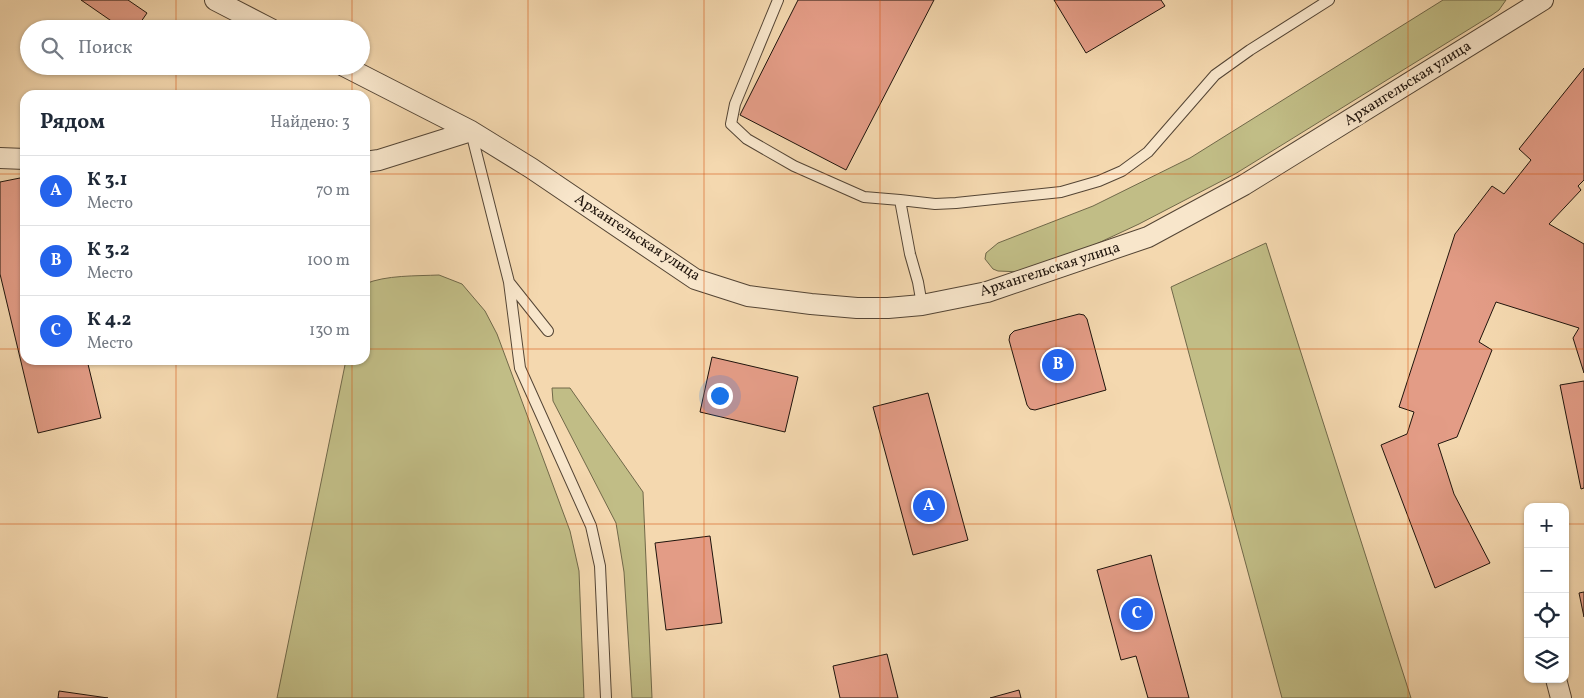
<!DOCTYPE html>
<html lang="ru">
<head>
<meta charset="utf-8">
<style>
  body { margin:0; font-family:Vollkorn,serif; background:#f6f6f7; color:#1f2937 }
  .controls { position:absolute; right:15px; bottom:15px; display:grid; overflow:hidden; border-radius:10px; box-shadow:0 1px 4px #0004 }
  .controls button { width:45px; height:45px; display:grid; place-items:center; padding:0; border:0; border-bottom:1px solid #e0e1e3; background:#fff; color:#1f2937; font:25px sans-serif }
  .you { position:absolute; left:719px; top:395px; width:18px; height:18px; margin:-12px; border:4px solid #fff; border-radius:50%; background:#1a73e8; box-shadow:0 0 0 8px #1a73e833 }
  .badge { display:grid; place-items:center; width:32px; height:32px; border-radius:50%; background:#2563eb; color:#fff; font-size:16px; font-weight:700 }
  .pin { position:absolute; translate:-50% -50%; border:2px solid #fff; box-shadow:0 1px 5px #0006 }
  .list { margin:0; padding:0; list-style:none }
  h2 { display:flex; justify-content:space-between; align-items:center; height:65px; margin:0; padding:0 20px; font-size:21px }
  h2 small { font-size:16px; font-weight:400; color:#747a83 }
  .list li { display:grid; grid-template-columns:32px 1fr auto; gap:15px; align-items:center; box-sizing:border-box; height:70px; padding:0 20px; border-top:1px solid #e0e1e3 }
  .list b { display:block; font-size:19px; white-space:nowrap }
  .list p { margin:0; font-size:16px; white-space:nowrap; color:#747a83 }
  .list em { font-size:16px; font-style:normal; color:#747a83 }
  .icon { flex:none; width:28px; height:28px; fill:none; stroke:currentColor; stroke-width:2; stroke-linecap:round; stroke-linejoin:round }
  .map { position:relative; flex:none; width:1584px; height:698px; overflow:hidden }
  .search { position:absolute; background:#fff; box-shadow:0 1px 4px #0004; left:20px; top:20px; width:350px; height:55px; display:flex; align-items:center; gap:12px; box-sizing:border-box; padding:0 18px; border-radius:28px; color:#747a83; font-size:19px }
  .panel { position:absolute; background:#fff; box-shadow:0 1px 4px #0004; left:20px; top:90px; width:350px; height:275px; border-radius:15px }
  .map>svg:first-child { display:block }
  .green { fill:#c1bd86; stroke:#706849 }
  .building { fill:#e39c86; stroke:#1f140c }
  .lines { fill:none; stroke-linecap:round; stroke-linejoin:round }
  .service-casing { stroke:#544535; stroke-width:12 }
  .minor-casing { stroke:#544535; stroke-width:22 }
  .service { stroke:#f8e6cb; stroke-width:10 }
  .minor { stroke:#f8e6cb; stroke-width:20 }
  .grid { fill:none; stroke:#d4520c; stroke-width:1; stroke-opacity:0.55 }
  .labels { text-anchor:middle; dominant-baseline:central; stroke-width:5; stroke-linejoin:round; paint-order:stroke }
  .street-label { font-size:15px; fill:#1f140c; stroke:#f8e6cb }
</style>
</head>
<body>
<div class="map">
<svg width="1584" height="698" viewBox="0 0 1584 698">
  <rect width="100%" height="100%" fill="#f4d8af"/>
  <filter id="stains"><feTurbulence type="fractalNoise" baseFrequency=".004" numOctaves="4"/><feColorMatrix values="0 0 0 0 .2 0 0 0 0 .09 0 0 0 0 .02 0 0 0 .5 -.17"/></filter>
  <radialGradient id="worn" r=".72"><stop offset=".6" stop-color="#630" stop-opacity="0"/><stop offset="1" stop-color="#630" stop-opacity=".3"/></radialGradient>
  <!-- green -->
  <path class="green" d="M1443 0H1506L1499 10 1492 15 1235 174 1139 224 1079 252 1021 272 998 271 993 269 985 259 986 253 998 243 1093 206 1190 158Z
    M1266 243 1411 698H1282L1171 287Z
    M439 275 462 284 485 311 497 334 570 531 579 571 584 698H277L346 360H365V284C385 275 417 276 439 275Z
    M552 388H570L643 492 652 698H632L624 572 616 523 553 401Z"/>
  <!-- building -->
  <path class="building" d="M81 0H128L147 13 136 29H123Z
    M798 0H934L846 170 740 115Z
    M1054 0H1161L1165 6 1086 53Z
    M1584 68V180L1578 186 1581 190 1549 224 1584 244V373L1573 338 1579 328 1496 302 1479 342 1492 350 1457 437 1438 444 1454 494 1490 563 1435 588 1381 445 1407 434 1414 412 1399 407 1455 234 1492 186 1504 194 1531 160 1519 149Z
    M25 177V360H87L101 418 38 433 0 274V182Z
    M1079 314 1084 315 1087 319 1106 390 1035 410 1030 409 1027 405 1009 340 1010 335 1014 331Z
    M712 357 798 377 785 432 700 412Z
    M1584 381V488L1581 489 1560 385Z
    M928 393 968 540 913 555 873 407Z
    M710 536 722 623 666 630 655 543Z
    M1151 555 1157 579 1189 698H1148L1136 656 1121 660 1100 581 1097 570Z
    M1584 592V617L1579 593Z
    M887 654 898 698H840L833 666Z
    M1019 690 1021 698H990Z
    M59 691 108 698H58Z"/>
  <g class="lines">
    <defs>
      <path id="service" d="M778 0 735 104 731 124 747 139 794 166 864 197 900 200 910 254 918 282 922 305
        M471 132 509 282 548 331
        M900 200 935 204 956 203 1061 192 1099 181 1122 171 1148 152 1215 75 1250 50 1329 0
        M509 282 520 368 591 526 600 566 606 698"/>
      <path id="minor" d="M215 0 271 29
        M344 66 471 131 531 168 695 279 748 296 811 304 857 308H888L922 305 987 292 1148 237 1244 185 1543 0
        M0 158 25 159
        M365 162 379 160 471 131
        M1556 679 1561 698"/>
    </defs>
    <!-- service casing -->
    <use href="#service" class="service-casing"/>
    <!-- minor casing -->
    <use href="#minor" class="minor-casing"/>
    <!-- service -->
    <use href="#service" class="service"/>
    <!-- minor -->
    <use href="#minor" class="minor"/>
  </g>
  <!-- grid -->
  <path class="grid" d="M176 0V29M352 0V29M528 0V698M704 0V698M880 0V698M1056 0V698M1232 0V698M1408 0V698M176 66V95M352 66V95M0 174H25M365 174H1584M0 349H25M365 349H1584M176 360V698M352 360V698M0 524H1528M1565 524H1584"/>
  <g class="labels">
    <!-- street labels -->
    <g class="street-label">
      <text transform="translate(1408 84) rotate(-32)">Архангельская улица</text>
      <text transform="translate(637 238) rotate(33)">Архангельская улица</text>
      <text transform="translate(1050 270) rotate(-18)">Архангельская улица</text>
    </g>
  </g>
  <rect width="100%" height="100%" filter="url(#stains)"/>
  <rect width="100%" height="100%" fill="url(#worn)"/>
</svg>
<div class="controls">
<button>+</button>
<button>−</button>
<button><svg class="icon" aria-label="locate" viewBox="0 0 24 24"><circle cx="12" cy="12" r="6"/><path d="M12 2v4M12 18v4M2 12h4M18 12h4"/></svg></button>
<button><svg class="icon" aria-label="layers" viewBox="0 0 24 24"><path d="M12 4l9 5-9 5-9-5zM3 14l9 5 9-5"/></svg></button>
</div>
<div class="you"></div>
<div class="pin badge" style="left:929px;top:506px">A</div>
<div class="pin badge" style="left:1058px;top:365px">B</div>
<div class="pin badge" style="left:1137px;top:614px">C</div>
<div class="search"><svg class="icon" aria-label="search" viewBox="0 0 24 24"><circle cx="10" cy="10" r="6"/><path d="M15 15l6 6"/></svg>Поиск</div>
<section class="panel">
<h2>Рядом<small>Найдено: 3</small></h2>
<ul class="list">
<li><span class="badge">A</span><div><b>К 3.1</b><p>Место</p></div><em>70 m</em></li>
<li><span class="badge">B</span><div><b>К 3.2</b><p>Место</p></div><em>100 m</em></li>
<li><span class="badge">C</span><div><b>К 4.2</b><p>Место</p></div><em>130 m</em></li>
</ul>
</section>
</div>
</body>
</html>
